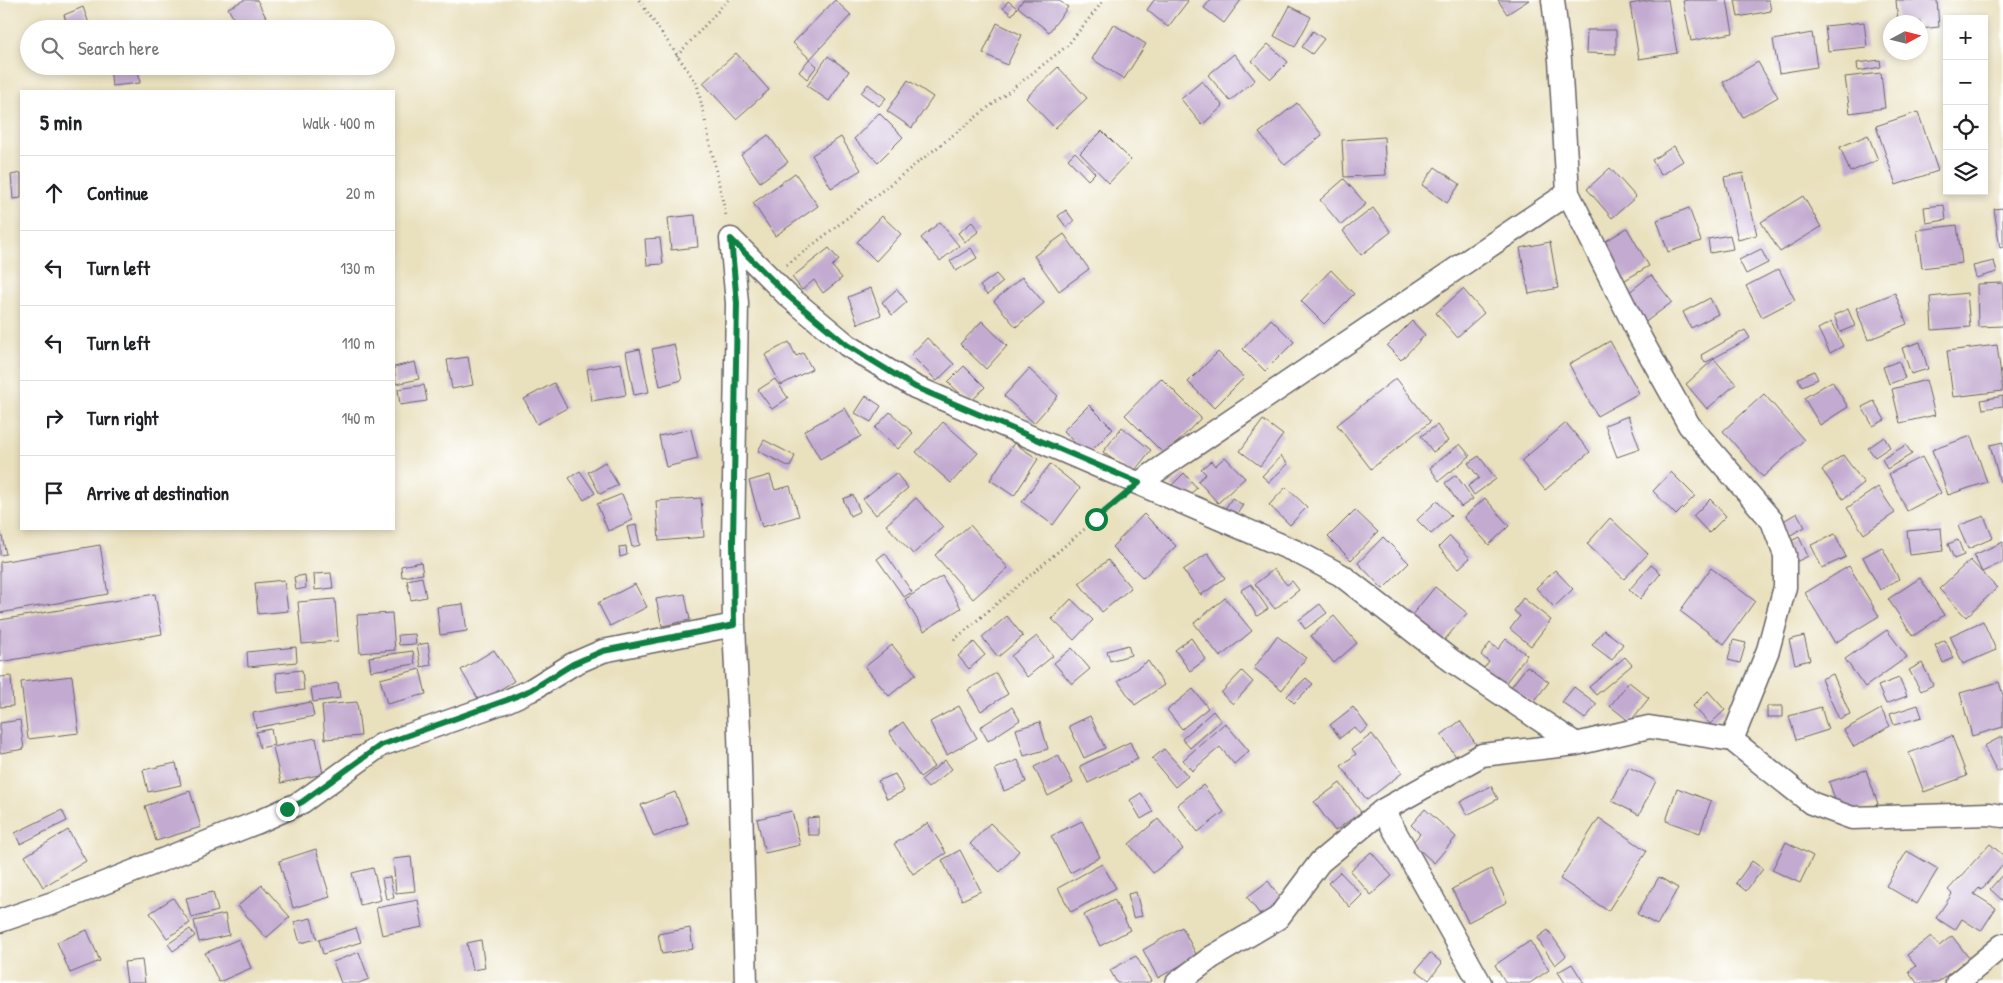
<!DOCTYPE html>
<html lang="en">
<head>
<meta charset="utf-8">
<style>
  body { margin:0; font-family:"Patrick Hand",sans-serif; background:#f2f2f2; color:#202124 }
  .controls { position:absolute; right:15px; top:15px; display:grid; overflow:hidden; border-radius:0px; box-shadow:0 2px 8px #0003 }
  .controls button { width:45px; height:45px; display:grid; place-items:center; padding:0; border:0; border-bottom:1px solid #e0e0e0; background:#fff; color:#202124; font:25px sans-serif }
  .compass { position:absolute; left:1883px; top:15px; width:45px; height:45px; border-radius:50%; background:#fff; box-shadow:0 2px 8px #0003; rotate:83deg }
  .stop { position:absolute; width:15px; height:15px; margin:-11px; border:4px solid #0b8043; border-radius:50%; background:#fff }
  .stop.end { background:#0b8043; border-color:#fff; box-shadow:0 1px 5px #0008 }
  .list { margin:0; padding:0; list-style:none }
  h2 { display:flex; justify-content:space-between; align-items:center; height:65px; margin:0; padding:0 20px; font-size:21px }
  h2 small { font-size:16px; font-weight:400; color:#757577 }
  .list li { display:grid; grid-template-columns:32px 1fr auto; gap:15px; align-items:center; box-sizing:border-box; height:75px; padding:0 20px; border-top:1px solid #e0e0e0 }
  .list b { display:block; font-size:19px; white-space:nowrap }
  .list em { font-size:16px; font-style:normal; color:#757577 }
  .icon { flex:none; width:28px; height:28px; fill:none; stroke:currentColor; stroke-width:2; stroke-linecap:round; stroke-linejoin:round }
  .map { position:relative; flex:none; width:2003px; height:983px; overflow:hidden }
  .search { position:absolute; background:#fff; box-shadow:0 2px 8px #0003; left:20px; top:20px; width:375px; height:55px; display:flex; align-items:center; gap:12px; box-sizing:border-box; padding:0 18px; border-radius:28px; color:#757577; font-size:19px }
  .panel { position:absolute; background:#fff; box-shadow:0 2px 8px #0003; left:20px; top:90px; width:375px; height:440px; border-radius:0px }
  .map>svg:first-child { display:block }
  .building { fill:#c3aad0 }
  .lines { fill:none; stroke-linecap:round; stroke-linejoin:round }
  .minor-casing { stroke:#686468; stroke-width:25 }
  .path { stroke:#686468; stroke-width:3; stroke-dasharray:1 4; stroke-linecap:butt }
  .minor { stroke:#fff; stroke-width:22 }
  .route { stroke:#0b8043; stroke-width:6 }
</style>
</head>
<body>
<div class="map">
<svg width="2003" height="983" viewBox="0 0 2003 983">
  <rect width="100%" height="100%" fill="#fff"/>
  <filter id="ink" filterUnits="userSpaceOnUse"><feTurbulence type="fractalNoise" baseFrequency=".02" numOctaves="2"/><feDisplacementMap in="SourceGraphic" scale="10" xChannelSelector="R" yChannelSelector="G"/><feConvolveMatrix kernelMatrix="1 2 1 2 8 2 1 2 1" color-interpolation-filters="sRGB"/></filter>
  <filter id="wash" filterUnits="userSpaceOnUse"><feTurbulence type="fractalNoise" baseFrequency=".0096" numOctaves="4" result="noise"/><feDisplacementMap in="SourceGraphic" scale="20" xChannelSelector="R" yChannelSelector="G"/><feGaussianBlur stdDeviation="1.12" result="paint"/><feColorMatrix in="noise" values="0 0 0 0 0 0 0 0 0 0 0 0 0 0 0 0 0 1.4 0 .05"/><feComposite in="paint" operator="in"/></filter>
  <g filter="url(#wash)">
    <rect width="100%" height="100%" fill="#e9e0bd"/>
    <g id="blocks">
      <!-- building -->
      <path class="building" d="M244 0H257L272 29H239L228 8Z
        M835 0 851 15 810 59 793 43Z
        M1023 0H1058L1068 7 1049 32 1018 7Z
        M1154 0H1187L1188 1 1168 27 1147 10Z
        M1210 0H1241L1224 23 1204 8Z
        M1498 0H1529L1507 14Z
        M1652 0H1668L1677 53 1639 59 1630 4Z
        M1688 0H1727L1733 33 1691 41 1683 1Z
        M1735 0H1769L1771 11 1738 17Z
        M1896 0H1937L1939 27 1920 29V22H1898Z
        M1008 1 1017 8 1012 15 1003 8Z
        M1290 6 1311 17 1295 47 1274 36Z
        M83 7 91 29H69L64 15Z
        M1864 22 1867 47 1828 51 1825 26Z
        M997 23 1022 35 1007 65 983 53Z
        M1113 24 1146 44 1124 79 1092 59Z
        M1587 30H1616V54L1586 53Z
        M1313 31 1324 39 1312 54 1302 47Z
        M1812 33 1817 67 1779 73 1773 40Z
        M1268 44 1288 62 1271 79 1252 61Z
        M736 53 769 90 736 119 703 83Z
        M1234 54 1255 80 1230 101 1208 75Z
        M828 56 849 71 829 101 807 86Z
        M809 59 817 66 807 79 799 72Z
        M1880 60 1881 67 1858 71 1857 63Z
        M1758 62 1778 97 1743 117 1723 82Z
        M110 66H138L140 83 112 86Z
        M1058 67 1087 98 1055 128 1026 98Z
        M1881 73 1885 108 1850 113 1845 77Z
        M908 80 933 97 912 128 887 111Z
        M1202 81 1223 106 1202 125 1181 99Z
        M868 84 886 98 879 106 861 93Z
        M1297 103 1322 135 1285 165 1259 133Z
        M1918 112 1938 171 1896 185 1876 126Z
        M879 113 903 137 878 162 854 139Z
        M1102 131 1131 160 1109 183 1080 153Z
        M768 135 788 162 760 182 741 155Z
        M1868 135 1878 160 1850 172 1840 147Z
        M841 137 861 170 831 188 812 155Z
        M1384 137 1386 175 1344 177 1342 140Z
        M1674 146 1683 161 1661 175 1652 160Z
        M1075 152 1095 173 1088 180 1068 159Z
        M1435 167 1460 184 1447 203 1422 185Z
        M1610 168 1636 197 1612 218 1587 189Z
        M21 173V198L13 199 11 175Z
        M795 173 818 206 775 236 753 203Z
        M1743 173 1757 235 1738 240 1724 177Z
        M1344 179 1366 204 1341 225 1320 200Z
        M1803 196 1821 227 1780 252 1761 222Z
        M1944 205 1946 220 1926 223 1924 207Z
        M1373 208 1391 232 1361 255 1343 231Z
        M1689 208 1701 241 1668 252 1657 220Z
        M2003 208V247L2000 248 1994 209Z
        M1066 210 1074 221 1066 227 1058 216Z
        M695 215 698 247 671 250 668 218Z
        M882 216 901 234 876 261 857 242Z
        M940 222 959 246 940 261 921 238Z
        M972 222 979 231 965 242 958 233Z
        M1957 225 1962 263 1922 268 1917 230Z
        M1627 228 1649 266 1615 286 1593 249Z
        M1064 234 1089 269 1059 291 1034 256Z
        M1730 235 1733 249 1710 253 1708 239Z
        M660 238 663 264 647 265 645 239Z
        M1550 242 1558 288 1529 294 1520 248Z
        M829 248 839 260 832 266 842 278 823 293 814 280 802 290 792 277Z
        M971 248 977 258 956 271 950 261Z
        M1761 249 1768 263 1746 274 1739 260Z
        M1994 261 1997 272 1976 278 1973 266Z
        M1779 269 1795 300 1762 317 1746 286Z
        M1331 270 1354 294 1324 324 1301 301Z
        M996 274 1003 282 987 295 980 286Z
        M1651 275 1672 302 1643 324 1623 297Z
        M1022 277 1044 303 1016 327 994 301Z
        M2003 283V326L1978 327 1977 284Z
        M871 288 881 315 858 324 848 297Z
        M897 289 907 302 892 315 882 302Z
        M1463 289 1484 313 1457 337 1436 313Z
        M1895 293 1907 324 1868 340 1856 308Z
        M1967 293 1970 327 1932 330 1930 297Z
        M1710 298 1718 314 1691 328 1683 312Z
        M1848 309 1855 326 1840 332 1834 315Z
        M1271 319 1294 342 1265 371 1243 349Z
        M982 321 1007 346 986 369 960 344Z
        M1412 321 1425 335 1401 360 1387 346Z
        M1831 322 1843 346 1830 353 1818 329Z
        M1745 330 1750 338 1705 363 1701 355Z
        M927 338 954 364 937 381 911 355Z
        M1610 341 1639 393 1597 416 1569 364Z
        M789 342 796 356 803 353 812 369 781 385 765 355Z
        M1920 342 1928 369 1911 374 1902 348Z
        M674 344 682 380 660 386 652 349Z
        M1997 345 2003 391 1953 397 1947 351Z
        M640 349 649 392 634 395 626 352Z
        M1218 352 1244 378 1214 408 1188 382Z
        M468 357 473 385 452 389 447 360Z
        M1714 359 1736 384 1707 409 1686 384Z
        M1899 361 1905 378 1889 384 1883 367Z
        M415 362 419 379 396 384 394 367Z
        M621 363 626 395 592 401 587 369Z
        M964 366 985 387 970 403 948 382Z
        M1029 369 1058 396 1034 423 1004 396Z
        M1814 371 1818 379 1802 386 1798 378Z
        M1161 378 1201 418 1165 455 1125 415Z
        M1396 378 1430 422 1371 469 1337 425Z
        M775 379 788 398 772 409 758 390Z
        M1926 380 1935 415 1900 423 1892 389Z
        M1832 381 1848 407 1820 425 1804 398Z
        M554 383 567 408 537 424 524 399Z
        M424 385 427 401 400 405 398 389Z
        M1764 394 1804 440 1763 477 1723 431Z
        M866 396 881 406 871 422 855 413Z
        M2003 396V406L1983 409 1981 400Z
        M1874 401 1885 420 1873 426 1862 407Z
        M1089 405 1113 429 1087 455 1063 431Z
        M845 408 861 436 820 459 804 431Z
        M890 412 913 433 898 449 875 428Z
        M1628 416 1640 449 1617 457 1605 425Z
        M1263 420 1283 435 1260 466 1240 451Z
        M943 422 978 453 951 483 916 452Z
        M1566 423 1590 452 1545 490 1521 461Z
        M1437 425 1448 441 1433 452 1421 436Z
        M1122 427 1151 450 1132 474 1103 452Z
        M691 429 698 459 666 467 659 436Z
        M1971 436 1987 482 1948 495 1932 450Z
        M1884 437 1890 447 1875 457 1868 448Z
        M764 440 795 456 790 467 758 451Z
        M2003 442V481L2000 482 1990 445Z
        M1014 443 1038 459 1014 496 990 480Z
        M1460 444 1470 456 1439 481 1430 468Z
        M1906 445 1912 454 1887 469 1882 459Z
        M1843 455 1864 483 1843 499 1822 470Z
        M1281 456 1288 464 1269 482 1262 476Z
        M1479 456 1496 479 1474 495 1468 486 1479 478 1468 463Z
        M1225 457 1245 478 1218 503 1198 481 1206 474 1201 469 1211 461 1215 466Z
        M1922 457 1941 493 1907 511 1889 474Z
        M605 462 618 485 600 494 588 472Z
        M1050 464 1080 488 1053 525 1022 502Z
        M580 471 595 493 584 500 569 478Z
        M1671 472 1695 496 1676 515 1653 491Z
        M896 473 908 488 876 515 863 499Z
        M1184 473 1197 488 1185 499 1172 485Z
        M770 475 775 490 790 486 799 516 762 527 749 481Z
        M1456 475 1473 499 1461 507 1445 483Z
        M1286 487 1307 507 1290 525 1269 505Z
        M1878 487 1895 513 1864 534 1847 508Z
        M622 494 633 520 608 531 597 504Z
        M853 495 860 511 850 516 843 499Z
        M701 498 704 537 659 541 656 501Z
        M916 498 943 527 913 554 886 525Z
        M1232 498 1243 505 1233 520 1223 512Z
        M1485 498 1509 526 1489 545 1464 517Z
        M1710 499 1726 516 1709 533 1693 516Z
        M1437 501 1451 516 1431 534 1417 520Z
        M1355 510 1378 532 1351 560 1328 537Z
        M1797 513 1805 527 1787 537 1780 523Z
        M1144 514 1176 546 1143 578 1112 547Z
        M1984 516 1993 538 1968 549 1958 526Z
        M1610 518 1648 554 1624 579 1587 544Z
        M636 525 640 545 632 547 627 527Z
        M970 525 1008 568 973 599 935 555Z
        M0 528 6 554 0 555Z
        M1941 528 1943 551 1910 555 1907 531Z
        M1835 534 1846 557 1822 568 1811 545Z
        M1450 536 1470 558 1458 569 1439 547Z
        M1383 537 1409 563 1383 589 1358 563Z
        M1799 537 1808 556 1794 563 1785 544Z
        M1958 540 1964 555 1954 559 1948 544Z
        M2003 542V562L1982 572 1974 555Z
        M100 545 108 594 0 613V562Z
        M626 546 627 555 620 557 619 547Z
        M1882 547 1899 579 1880 590 1863 557Z
        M885 553 912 592 904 597 877 559Z
        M1208 553 1225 578 1201 595 1183 570Z
        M1108 560 1131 588 1102 612 1079 583Z
        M1970 560 1997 588 1966 617 1939 589Z
        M421 562 423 574 402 577 401 566Z
        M1651 565 1661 573 1640 599 1629 590Z
        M1849 566 1879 616 1835 643 1805 593Z
        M1711 568 1755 601 1724 644 1680 611Z
        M1274 569 1287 585 1292 581 1299 590 1275 609 1255 584Z
        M1555 570 1573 589 1554 607 1536 588Z
        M331 573 333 588 315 590 314 574Z
        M305 575 306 588 296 590 294 577Z
        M942 576 961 608 924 631 905 599Z
        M422 577 426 597 411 600 407 580Z
        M1920 578 1944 615 1913 636 1888 599Z
        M284 580 288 611 258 614 255 583Z
        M635 584 647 607 610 626 598 603Z
        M1251 584 1268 609 1257 616 1241 590Z
        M1435 587 1467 613 1442 643 1411 616Z
        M155 594 162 634 0 662V620Z
        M685 594 690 620 662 626 656 599Z
        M1225 598 1252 631 1220 657 1194 623Z
        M1523 598 1551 620 1531 646 1510 629 1520 616 1514 611Z
        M335 599 338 641 302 644 298 602Z
        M1071 599 1093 620 1074 640 1052 619Z
        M463 604 467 631 440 635 437 607Z
        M1320 604 1327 613 1305 629 1299 620Z
        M392 613 395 650 360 653 357 615Z
        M1007 616 1023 636 998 657 982 637Z
        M1334 616 1357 643 1334 663 1311 636Z
        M1983 621 1996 650 1963 664 1950 636Z
        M1604 630 1623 644 1612 660 1592 645Z
        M1887 630 1907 657 1865 687 1845 659Z
        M415 634 416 644 399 645 398 635Z
        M1037 636 1053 656 1027 677 1011 656Z
        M1277 636 1306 658 1282 690 1254 668Z
        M1804 636 1810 660 1795 664 1789 640Z
        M1191 638 1206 659 1190 671 1175 650Z
        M1506 639 1527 655 1504 685 1483 669 1489 662 1481 655 1490 643 1498 649Z
        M1733 640 1746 643 1740 663 1728 660Z
        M1945 640 1954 658 1943 663 1935 645Z
        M974 642 985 655 969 669 958 656Z
        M428 643 431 665 421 667 417 645Z
        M892 645 916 674 889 696 865 667Z
        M1128 645 1131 655 1110 661 1107 651Z
        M296 647 297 662 248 667 247 652Z
        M1072 648 1090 669 1072 684 1054 663Z
        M494 650 514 681 480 702 461 670Z
        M413 651 415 664 371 671 369 657Z
        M1625 657 1632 665 1596 695 1589 687Z
        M1148 661 1164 685 1135 705 1118 681Z
        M1922 663 1933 685 1921 691 1909 670Z
        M1527 666 1549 682 1533 703 1511 687Z
        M420 669 426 694 387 704 380 679Z
        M302 670 304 690 278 693 276 673Z
        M1242 671 1253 682 1233 704 1221 693Z
        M996 673 1008 694 981 711 968 690Z
        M1833 674 1850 714 1839 719 1821 679Z
        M11 676 13 706 0 707V677Z
        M72 676 79 733 28 739 21 682Z
        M1306 678 1313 684 1294 703 1287 696Z
        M1899 678 1907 696 1886 704 1878 686Z
        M1629 682 1649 698 1630 722 1610 706Z
        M1999 682 2003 695V727L1972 736 1960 693Z
        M338 683 340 698 313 702 311 688Z
        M1574 687 1597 704 1585 719 1562 702Z
        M1193 689 1208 708 1182 729 1167 710Z
        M1708 691 1725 710 1710 724 1693 706Z
        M311 702 314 716 256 728 253 713Z
        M357 702 361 736 325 739 322 705Z
        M1918 705 1922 717 1894 725 1890 714Z
        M959 706 977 738 947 755 930 722Z
        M1767 706H1783V717H1767Z
        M1012 707 1020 720 988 741 980 727Z
        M1353 707 1368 727 1360 734 1354 727 1340 738 1330 725Z
        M1821 707 1828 730 1796 740 1789 716Z
        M1881 709 1890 726 1854 747 1844 730Z
        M1213 711 1221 721 1190 748 1182 739Z
        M1090 716 1105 748 1084 758 1069 726Z
        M20 720 24 749 0 753V723Z
        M1460 721 1476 744 1457 758 1441 735Z
        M903 722 934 767 920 777 889 732Z
        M1040 722 1048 749 1024 756 1016 729Z
        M1225 723 1249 751 1234 764 1220 747 1192 771 1183 760Z
        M271 729 274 745 260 748 256 732Z
        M1372 734 1402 773 1367 800 1341 766 1356 754 1352 749Z
        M1952 736 1967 776 1924 792 1909 753Z
        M2003 736V769L1997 772 1984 746Z
        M316 738 323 774 281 783 273 747Z
        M1130 742 1138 759 1088 783 1080 766Z
        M1164 749 1188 776 1175 787 1152 759Z
        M1058 755 1073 783 1048 796 1034 767Z
        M945 760 952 769 928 788 921 780Z
        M1018 760 1026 782 1004 791 995 769Z
        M176 763 181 785 148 792 143 770Z
        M1629 767 1656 781 1639 815 1612 801Z
        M1866 770 1878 804 1841 817 1829 782Z
        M895 774 904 791 887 799 878 781Z
        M1340 783 1361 812 1335 831 1314 802Z
        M1203 785 1224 812 1198 832 1177 805Z
        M1491 786 1498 799 1467 815 1460 802Z
        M1677 788 1711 801 1700 833 1666 821Z
        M190 791 201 827 156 841 145 806Z
        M675 792 688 823 654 837 641 805Z
        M1141 793 1153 812 1141 819 1130 800Z
        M1425 809 1456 837 1434 863 1412 843 1420 834 1411 825Z
        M62 810 67 821 20 844 15 833Z
        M792 811 800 845 765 853 757 819Z
        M819 817V835H808L807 818Z
        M1599 818 1647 851 1608 911 1560 879Z
        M1158 819 1183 849 1153 873 1129 844Z
        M1082 821 1100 857 1070 873 1051 836Z
        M928 823 946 853 913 874 894 844Z
        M990 823 1019 851 1000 872 970 844Z
        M68 830 86 861 43 887 25 856Z
        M1786 842 1813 856 1800 883 1772 870Z
        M1990 844 2003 855V864L1981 890 1979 888 1974 894 1996 908 1981 931 1962 919 1955 930 1936 918 1952 894 1948 890Z
        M316 849 330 897 293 908 279 861Z
        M960 850 981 891 962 900 942 860Z
        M1907 851 1938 869 1917 904 1886 886Z
        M1371 852 1392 876 1371 895 1350 871Z
        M411 857 415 891 396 893 393 859Z
        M1752 861 1763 869 1746 891 1736 883Z
        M1102 864 1116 888 1071 912 1058 888Z
        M373 868 381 900 360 905 352 873Z
        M1491 869 1507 902 1468 922 1452 889Z
        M1340 872 1362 895 1350 907 1328 883Z
        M2003 874V901L1990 889Z
        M390 877 394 898 386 899 382 878Z
        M1659 877 1678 888 1657 925 1637 914Z
        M1268 881 1285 904 1264 920 1247 897Z
        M262 885 290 917 266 938 238 906Z
        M213 892 218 911 191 918 186 898Z
        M1136 892 1142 916 1133 918 1128 894Z
        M173 898 190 923 167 938 150 913Z
        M1114 899 1130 930 1100 946 1084 915Z
        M418 900 423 927 382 935 376 908Z
        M225 914 229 935 199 942 194 921Z
        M311 918 317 939 300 943 294 922Z
        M1182 927 1197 956 1158 978 1143 950Z
        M356 928 361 942 323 954 319 940Z
        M690 928 693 949 662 954 658 934Z
        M190 929 195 936 173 951 168 944Z
        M87 930 100 961 70 973 57 942Z
        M1548 930 1566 956 1555 965 1537 938Z
        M1931 936 1939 946 1952 936 1969 958 1937 983H1917L1909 972 1916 966 1907 955Z
        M239 939 251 968 219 982 205 953Z
        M481 940 485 968 472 970 467 943Z
        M1530 941 1549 970 1530 983H1506L1495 965Z
        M359 952 369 979 359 983H341L333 962Z
        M1430 953 1442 963 1429 980 1416 970Z
        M1136 956 1151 981 1148 983H1117L1110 970Z
        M142 960 145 983H127L124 962Z
        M1572 964 1584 983H1565L1558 972Z"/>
    </g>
  </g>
  <g filter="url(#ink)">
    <use href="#blocks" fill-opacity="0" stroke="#686468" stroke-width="1"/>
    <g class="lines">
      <defs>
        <path id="minor" d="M1553 0 1560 60 1568 193 1641 339 1689 425 1772 521 1785 555V587L1768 650 1732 740
          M731 239 787 295 847 345 915 387 1297 552 1341 575 1452 661 1576 744
          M731 239 737 303 733 542 734 625 739 732 746 983
          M1139 483 1568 193
          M1383 810 1480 983
          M0 921 56 902 258 822 302 802 381 745 507 701 531 690 573 664 603 651 734 625
          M1177 983 1212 957 1278 918 1320 862 1383 810 1482 755 1576 744 1649 727 1732 740 1811 803 1852 818 1989 814 2003 816
          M1957 983 2003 945"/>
      </defs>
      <!-- minor casing -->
      <use href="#minor" class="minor-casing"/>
      <!-- path -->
      <path class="path" d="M639 0 697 84 726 216
        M677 56 728 0
        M787 265 1067 46 1104 0
        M954 640 1120 499"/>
      <!-- minor -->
      <use href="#minor" class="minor"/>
    </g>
  </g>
  <g class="lines" filter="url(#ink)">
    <!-- route -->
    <path class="route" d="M287 809 302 802 381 745 507 700 531 690 573 664 603 651 734 625 733 542 737 303 731 239 787 295 847 345 915 387 1139 483 1096 519"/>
  </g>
</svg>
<div class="controls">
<button>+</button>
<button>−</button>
<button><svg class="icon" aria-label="locate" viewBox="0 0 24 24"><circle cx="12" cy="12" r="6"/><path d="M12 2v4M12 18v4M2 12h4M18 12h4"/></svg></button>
<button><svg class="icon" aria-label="layers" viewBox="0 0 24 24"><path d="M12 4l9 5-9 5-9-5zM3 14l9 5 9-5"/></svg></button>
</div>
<svg class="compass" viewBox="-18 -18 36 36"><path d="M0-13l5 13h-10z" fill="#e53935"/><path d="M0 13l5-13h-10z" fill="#757577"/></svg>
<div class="stop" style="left:1096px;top:519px"></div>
<div class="stop end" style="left:287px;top:809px"></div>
<div class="search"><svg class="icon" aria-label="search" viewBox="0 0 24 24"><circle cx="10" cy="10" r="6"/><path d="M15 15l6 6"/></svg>Search here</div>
<section class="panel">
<h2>5 min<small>Walk · 400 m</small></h2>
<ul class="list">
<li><svg class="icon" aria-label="ahead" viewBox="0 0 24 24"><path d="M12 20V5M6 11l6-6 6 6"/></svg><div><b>Continue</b></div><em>20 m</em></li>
<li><svg class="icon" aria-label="left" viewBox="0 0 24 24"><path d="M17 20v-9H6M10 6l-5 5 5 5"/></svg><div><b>Turn left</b></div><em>130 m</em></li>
<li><svg class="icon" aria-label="left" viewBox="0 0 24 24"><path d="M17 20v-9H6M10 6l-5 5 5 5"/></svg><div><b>Turn left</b></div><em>110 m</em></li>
<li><svg class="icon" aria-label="right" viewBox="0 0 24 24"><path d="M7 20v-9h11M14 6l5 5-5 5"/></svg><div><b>Turn right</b></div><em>140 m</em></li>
<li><svg class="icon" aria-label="arrive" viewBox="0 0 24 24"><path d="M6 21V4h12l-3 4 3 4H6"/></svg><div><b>Arrive at destination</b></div></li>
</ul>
</section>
</div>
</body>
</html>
